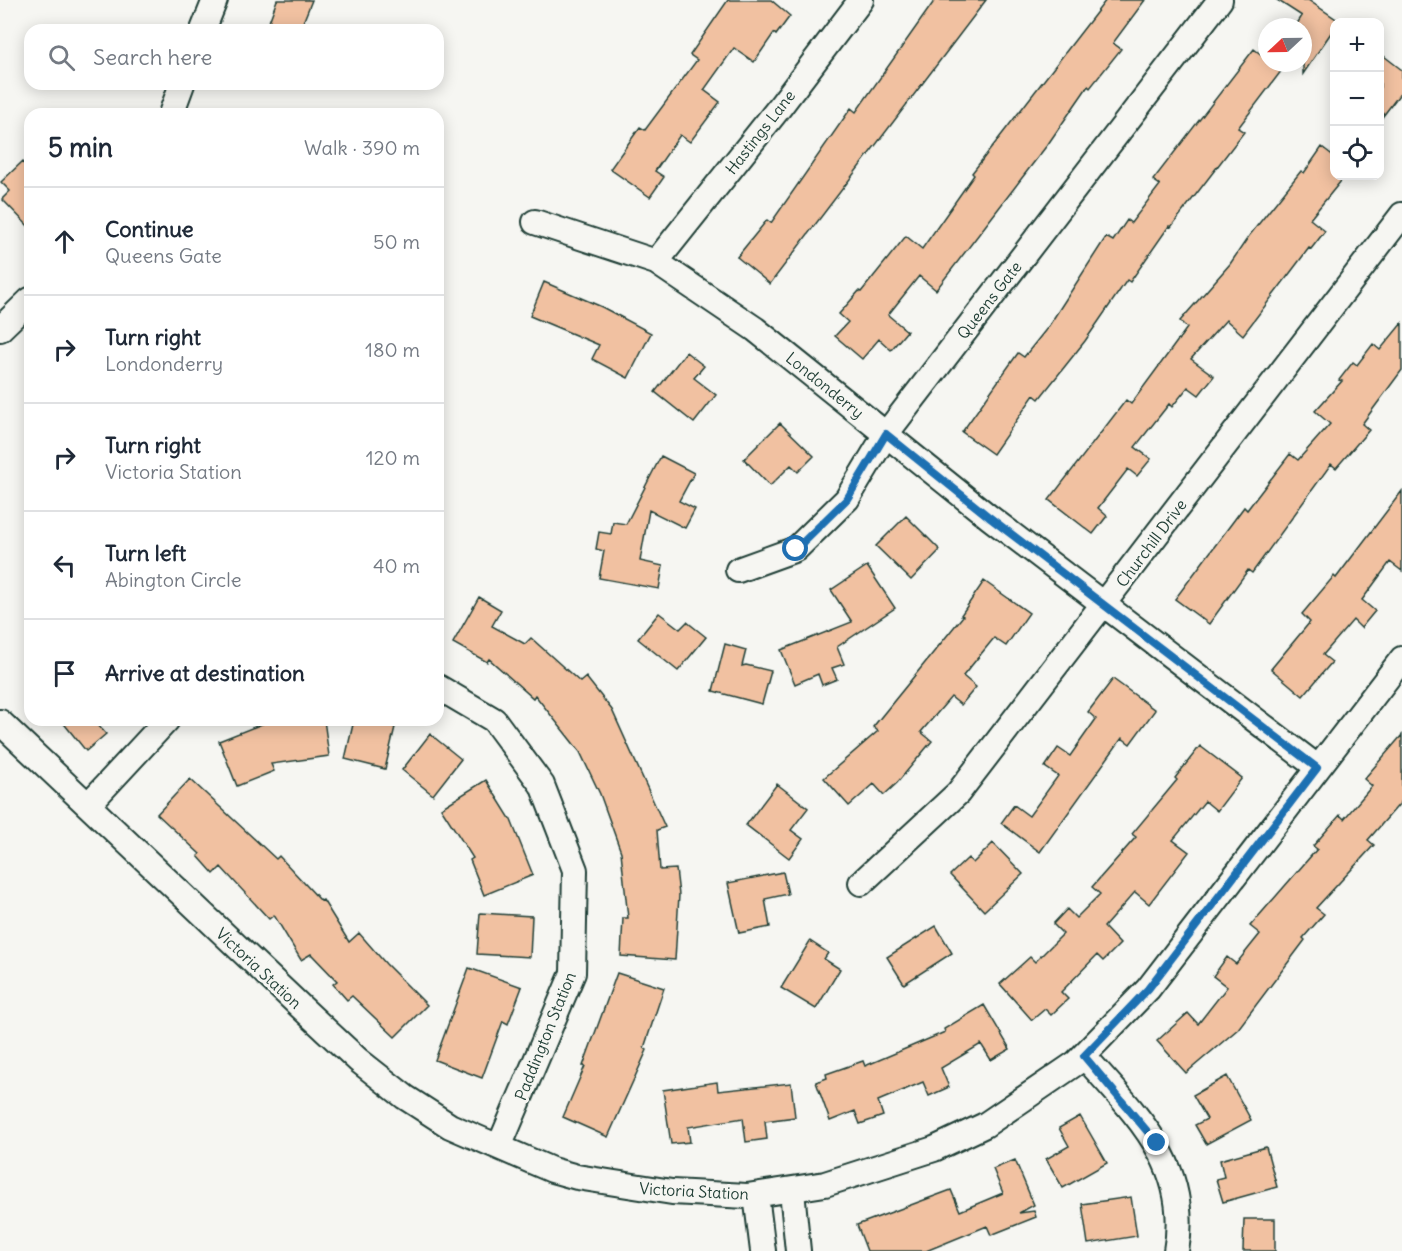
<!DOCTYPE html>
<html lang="en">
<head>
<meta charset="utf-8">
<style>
  body { margin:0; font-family:Delius,sans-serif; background:#f6f6f7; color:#1f2937 }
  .controls { position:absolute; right:18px; top:18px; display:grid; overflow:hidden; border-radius:12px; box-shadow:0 3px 15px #0003 }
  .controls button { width:54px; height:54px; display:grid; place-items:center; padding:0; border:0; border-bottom:2px solid #e0e1e3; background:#fff; color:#1f2937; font:30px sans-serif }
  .compass { position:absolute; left:1258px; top:18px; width:54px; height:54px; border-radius:50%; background:#fff; box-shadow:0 3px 15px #0003; rotate:248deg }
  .stop { position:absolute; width:18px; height:18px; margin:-14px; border:4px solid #1f6fb2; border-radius:50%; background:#fff }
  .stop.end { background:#1f6fb2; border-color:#fff; box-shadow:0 2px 6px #0008 }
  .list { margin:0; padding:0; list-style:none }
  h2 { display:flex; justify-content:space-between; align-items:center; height:78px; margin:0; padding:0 24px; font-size:26px }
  h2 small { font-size:20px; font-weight:400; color:#747a83 }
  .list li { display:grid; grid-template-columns:39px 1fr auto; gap:18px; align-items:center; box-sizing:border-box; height:108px; padding:0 24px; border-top:2px solid #e0e1e3 }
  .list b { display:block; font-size:22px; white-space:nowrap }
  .list p { margin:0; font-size:20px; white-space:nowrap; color:#747a83 }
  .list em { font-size:20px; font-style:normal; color:#747a83 }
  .icon { flex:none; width:33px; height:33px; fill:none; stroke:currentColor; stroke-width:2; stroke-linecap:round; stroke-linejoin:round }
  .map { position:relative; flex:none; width:1402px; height:1251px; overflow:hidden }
  .search { position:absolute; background:#fff; box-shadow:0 3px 15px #0003; left:24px; top:24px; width:420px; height:66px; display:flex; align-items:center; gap:15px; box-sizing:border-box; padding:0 21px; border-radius:18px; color:#747a83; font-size:22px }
  .panel { position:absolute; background:#fff; box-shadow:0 3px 15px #0003; left:24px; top:108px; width:420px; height:618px; border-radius:18px }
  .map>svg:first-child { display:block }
  .building { fill:#f1c1a1; stroke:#1f3d34; stroke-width:1.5 }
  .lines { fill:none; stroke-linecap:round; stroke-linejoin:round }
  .street-casing { stroke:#1f3d34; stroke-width:28 }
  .street { stroke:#f6f6f2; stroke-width:24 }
  .route { stroke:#1f6fb2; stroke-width:8 }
  .labels { text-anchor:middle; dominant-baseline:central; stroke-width:6; stroke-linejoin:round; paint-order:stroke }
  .street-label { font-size:16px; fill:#1f3d34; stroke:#f6f6f2 }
</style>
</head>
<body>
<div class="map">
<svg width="1402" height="1251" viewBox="0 0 1402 1251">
  <rect width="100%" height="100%" fill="#f6f6f2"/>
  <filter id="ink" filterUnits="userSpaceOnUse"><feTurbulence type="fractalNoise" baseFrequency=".0167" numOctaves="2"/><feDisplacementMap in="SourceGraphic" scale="12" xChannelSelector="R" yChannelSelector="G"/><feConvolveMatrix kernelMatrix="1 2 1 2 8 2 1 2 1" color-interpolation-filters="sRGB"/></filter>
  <g filter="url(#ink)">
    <!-- building -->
    <path class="building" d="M277 0H312L300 30H266Z
      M728 0H771L790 16 776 35 774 33 754 62 734 48 704 90 720 102 690 142 680 135 655 171 664 177 650 197 610 169 640 127 645 130 697 60 690 55Z
      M935 0H986L770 284 737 257 767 220 771 223 851 108 856 112Z
      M1106 0H1145L1113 43 1121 49 1090 88 1088 86 1048 144 936 290 919 276 888 315 907 331 891 350 879 339 862 359 835 336 848 322 839 314 859 291 861 292 906 236 922 249 974 175 972 173Z
      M1277 0H1308L1339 21 1335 22V27L1303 74V27H1295L1302 16Z
      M1254 49 1267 59V63H1272L1282 70 1238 128 1244 132 1171 227 1169 226 1130 282 1127 280 1085 341 1039 399 1034 395 993 454 962 432 1018 353 1024 357 1048 327 1106 237 1113 241 1127 220 1131 223 1160 185 1153 180Z
      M1380 53 1402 70V91L1380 120Z
      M1322 147 1335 157V176H1345L1310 219 1325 231 1311 249 1309 248 1243 335 1226 320 1191 359 1214 376 1199 395 1188 387 1172 407 1169 404 1135 447 1151 459 1137 476 1128 469 1098 508 1107 516 1093 534 1049 500 1126 400 1131 404 1187 328 1180 321 1230 264 1249 236 1301 171 1304 173Z
      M22 162 30 170V228L2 199 10 191 1 182Z
      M544 282 602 307 651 333 628 378 592 359 599 345 530 316Z
      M1402 323V370L1362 424 1369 430 1336 468 1331 464 1252 573 1248 570 1209 624 1175 599 1244 507 1247 510 1290 454 1298 460 1330 424 1315 411 1342 381 1339 380 1353 362 1357 365 1373 344 1380 350Z
      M686 352 704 366 694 378 716 395 694 423 655 392Z
      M780 423 814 456 798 472 791 465 770 486 744 459Z
      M661 456 694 473 679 501 695 509 685 528 649 510 640 561 663 566 659 589 599 578 604 551 596 549 599 532 611 534 613 522 626 524Z
      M1402 491V571L1390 562 1362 600 1375 611 1361 628 1353 620 1323 655 1332 662 1303 696 1271 669 1310 622 1302 614 1334 576 1336 578Z
      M906 516 940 550 911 580 876 546Z
      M867 566 895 608 837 647 844 664 832 668 837 679 822 685 818 674 795 684 781 650 852 622 831 590Z
      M984 581 1029 613 1006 646 994 638 963 676 976 687 961 705 951 697 921 732 932 741 897 783 884 795 874 784 849 806 824 778 878 731 873 727 963 616 961 615Z
      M479 597 501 610 492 626 525 644 531 638 580 682 586 677 612 710 665 827 657 830 660 870 676 869 679 895 675 960 621 956 623 918H628L621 852 600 794 580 752 535 695 533 698 489 659 487 662 453 643Z
      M659 613 680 629 687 622 706 637 678 671 638 639Z
      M725 644 746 650 742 666 746 665 771 671 762 704 713 691Z
      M1113 679 1155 710 1130 744 1122 738 1040 852 1001 823 1014 805 1029 816 1058 776 1045 767 1058 748 1070 756 1096 719 1088 712Z
      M61 720H93L106 734 86 751Z
      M272 720H324L329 756 271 764 274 771 237 786 219 741Z
      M354 720H369L395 727 385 769 345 759Z
      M430 734 461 759 433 795 402 770Z
      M1402 735V801L1368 840 1374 845 1316 908 1324 914 1303 938 1305 940 1238 1029 1186 1073 1157 1041 1188 1013 1198 1024 1227 987 1213 976 1227 957 1236 964 1260 934 1250 926 1317 849 1313 846 1340 815 1344 819 1372 786 1364 779Z
      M1200 746 1242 778 1217 811 1205 801 1173 840 1189 852 1149 904 1135 892 1104 927 1120 944 1103 961 1097 955 1061 992 1068 999 1051 1015 1045 1009 1032 1020 1000 984 1030 957 1035 962 1063 934 1053 924 1067 909 1076 918 1100 894 1092 887 1136 837 1132 834 1177 780 1175 778Z
      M190 779 276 859 279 856 321 901 323 900 349 942 359 933 386 964 427 1005 395 1037 352 996 347 1000 333 984 337 981 311 954 301 960 274 915 269 919 221 867 214 874 198 856 200 854 157 814Z
      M486 780 511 820 533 875 484 895 470 860 473 858 441 808Z
      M777 784 808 808 791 830 803 839 789 858 746 825Z
      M993 843 1023 874 984 911 950 875 968 858 973 863Z
      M783 872 788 894 765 899 770 927 739 933 728 883Z
      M480 913 532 916 530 957 477 954Z
      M936 926 952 953 904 984 887 957Z
      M810 941 828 953 824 959 840 969 816 1009 781 988Z
      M469 968 522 987 508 1024 503 1021 482 1078 435 1060Z
      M617 973 664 988 644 1048 647 1050 608 1137 563 1117 585 1066H583Z
      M984 1005 1010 1049 991 1060 981 1044 941 1068 949 1087 929 1096 923 1082 878 1101 883 1116 860 1124 855 1111 830 1121 816 1082 827 1078 826 1074 863 1061 865 1066 945 1032 944 1029Z
      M1227 1076 1251 1120 1206 1144 1195 1125 1207 1119 1193 1095Z
      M717 1082 718 1091 791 1083 795 1117 765 1121 767 1139 746 1142 743 1118 688 1127 690 1142 671 1144 663 1090Z
      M1080 1116 1107 1163 1063 1188 1046 1159 1069 1146 1059 1128Z
      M1266 1147 1277 1187 1223 1202 1216 1179 1224 1177 1220 1160Z
      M1015 1160 1034 1205 1019 1213 1034 1211 1036 1217 991 1235 987 1226 926 1251H867L857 1225 951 1190 960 1211 1003 1193 993 1169Z
      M1131 1197 1137 1236 1088 1244 1082 1204Z
      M1244 1219H1275V1251H1243Z"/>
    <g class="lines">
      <defs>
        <path id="street" d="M203 30 215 0
          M171 114 182 84
          M535 222 656 262 755 329 989 517 1317 767
          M656 262 779 108 861 0
          M0 329 30 300
          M738 570 796 549 847 499 886 434 1220 0
          M438 687 494 720 542 785 575 870 573 973 499 1147
          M0 722 301 1007 358 1060 405 1097 450 1126 552 1170 577 1177 672 1192 747 1196 825 1184 934 1149 985 1125 1076 1063 1148 989 1402 659
          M88 805 167 720
          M861 883 958 793 1402 215
          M1084 1056C1135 1114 1192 1165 1176 1251
          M792 1191 798 1251
          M756 1195 763 1251"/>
      </defs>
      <!-- street casing -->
      <use href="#street" class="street-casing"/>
      <!-- street -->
      <use href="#street" class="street"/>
    </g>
  </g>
  <g class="lines" filter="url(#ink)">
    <!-- route -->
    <path class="route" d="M796 549 847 499 886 434 989 517 1317 768 1148 989 1084 1056 1157 1143"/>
  </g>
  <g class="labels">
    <!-- street labels -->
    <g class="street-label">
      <text transform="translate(760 132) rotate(-52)">Hastings Lane</text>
      <text transform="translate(989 300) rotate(-52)">Queens Gate</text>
      <text transform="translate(825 385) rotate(39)">Londonderry</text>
      <text transform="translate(1151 543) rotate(-53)">Churchill Drive</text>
      <text transform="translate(259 968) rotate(43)">Victoria Station</text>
      <text transform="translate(545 1036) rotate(-68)">Paddington Station</text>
      <text transform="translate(694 1191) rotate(3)">Victoria Station</text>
    </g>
  </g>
</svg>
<div class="controls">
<button>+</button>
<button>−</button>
<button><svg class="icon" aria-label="locate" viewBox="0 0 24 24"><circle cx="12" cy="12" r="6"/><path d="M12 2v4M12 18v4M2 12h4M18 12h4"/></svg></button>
</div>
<svg class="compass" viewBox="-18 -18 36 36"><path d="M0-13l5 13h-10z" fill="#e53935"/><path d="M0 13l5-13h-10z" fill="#747a83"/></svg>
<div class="stop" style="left:796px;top:549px"></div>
<div class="stop end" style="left:1157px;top:1143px"></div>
<div class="search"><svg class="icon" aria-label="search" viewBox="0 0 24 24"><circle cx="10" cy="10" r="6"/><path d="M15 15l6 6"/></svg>Search here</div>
<section class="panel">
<h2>5 min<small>Walk · 390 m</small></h2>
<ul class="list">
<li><svg class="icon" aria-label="ahead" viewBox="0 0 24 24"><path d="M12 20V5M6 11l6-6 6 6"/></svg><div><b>Continue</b><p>Queens Gate</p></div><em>50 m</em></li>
<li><svg class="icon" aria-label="right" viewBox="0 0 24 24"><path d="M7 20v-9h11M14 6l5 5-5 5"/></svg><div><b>Turn right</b><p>Londonderry</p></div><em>180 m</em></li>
<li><svg class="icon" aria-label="right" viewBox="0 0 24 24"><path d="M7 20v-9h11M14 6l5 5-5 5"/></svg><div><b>Turn right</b><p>Victoria Station</p></div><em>120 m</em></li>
<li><svg class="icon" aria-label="left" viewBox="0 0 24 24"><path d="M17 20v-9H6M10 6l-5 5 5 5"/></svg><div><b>Turn left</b><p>Abington Circle</p></div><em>40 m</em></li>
<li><svg class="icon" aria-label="arrive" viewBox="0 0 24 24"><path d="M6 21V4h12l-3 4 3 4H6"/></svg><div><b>Arrive at destination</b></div></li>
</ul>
</section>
</div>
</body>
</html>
